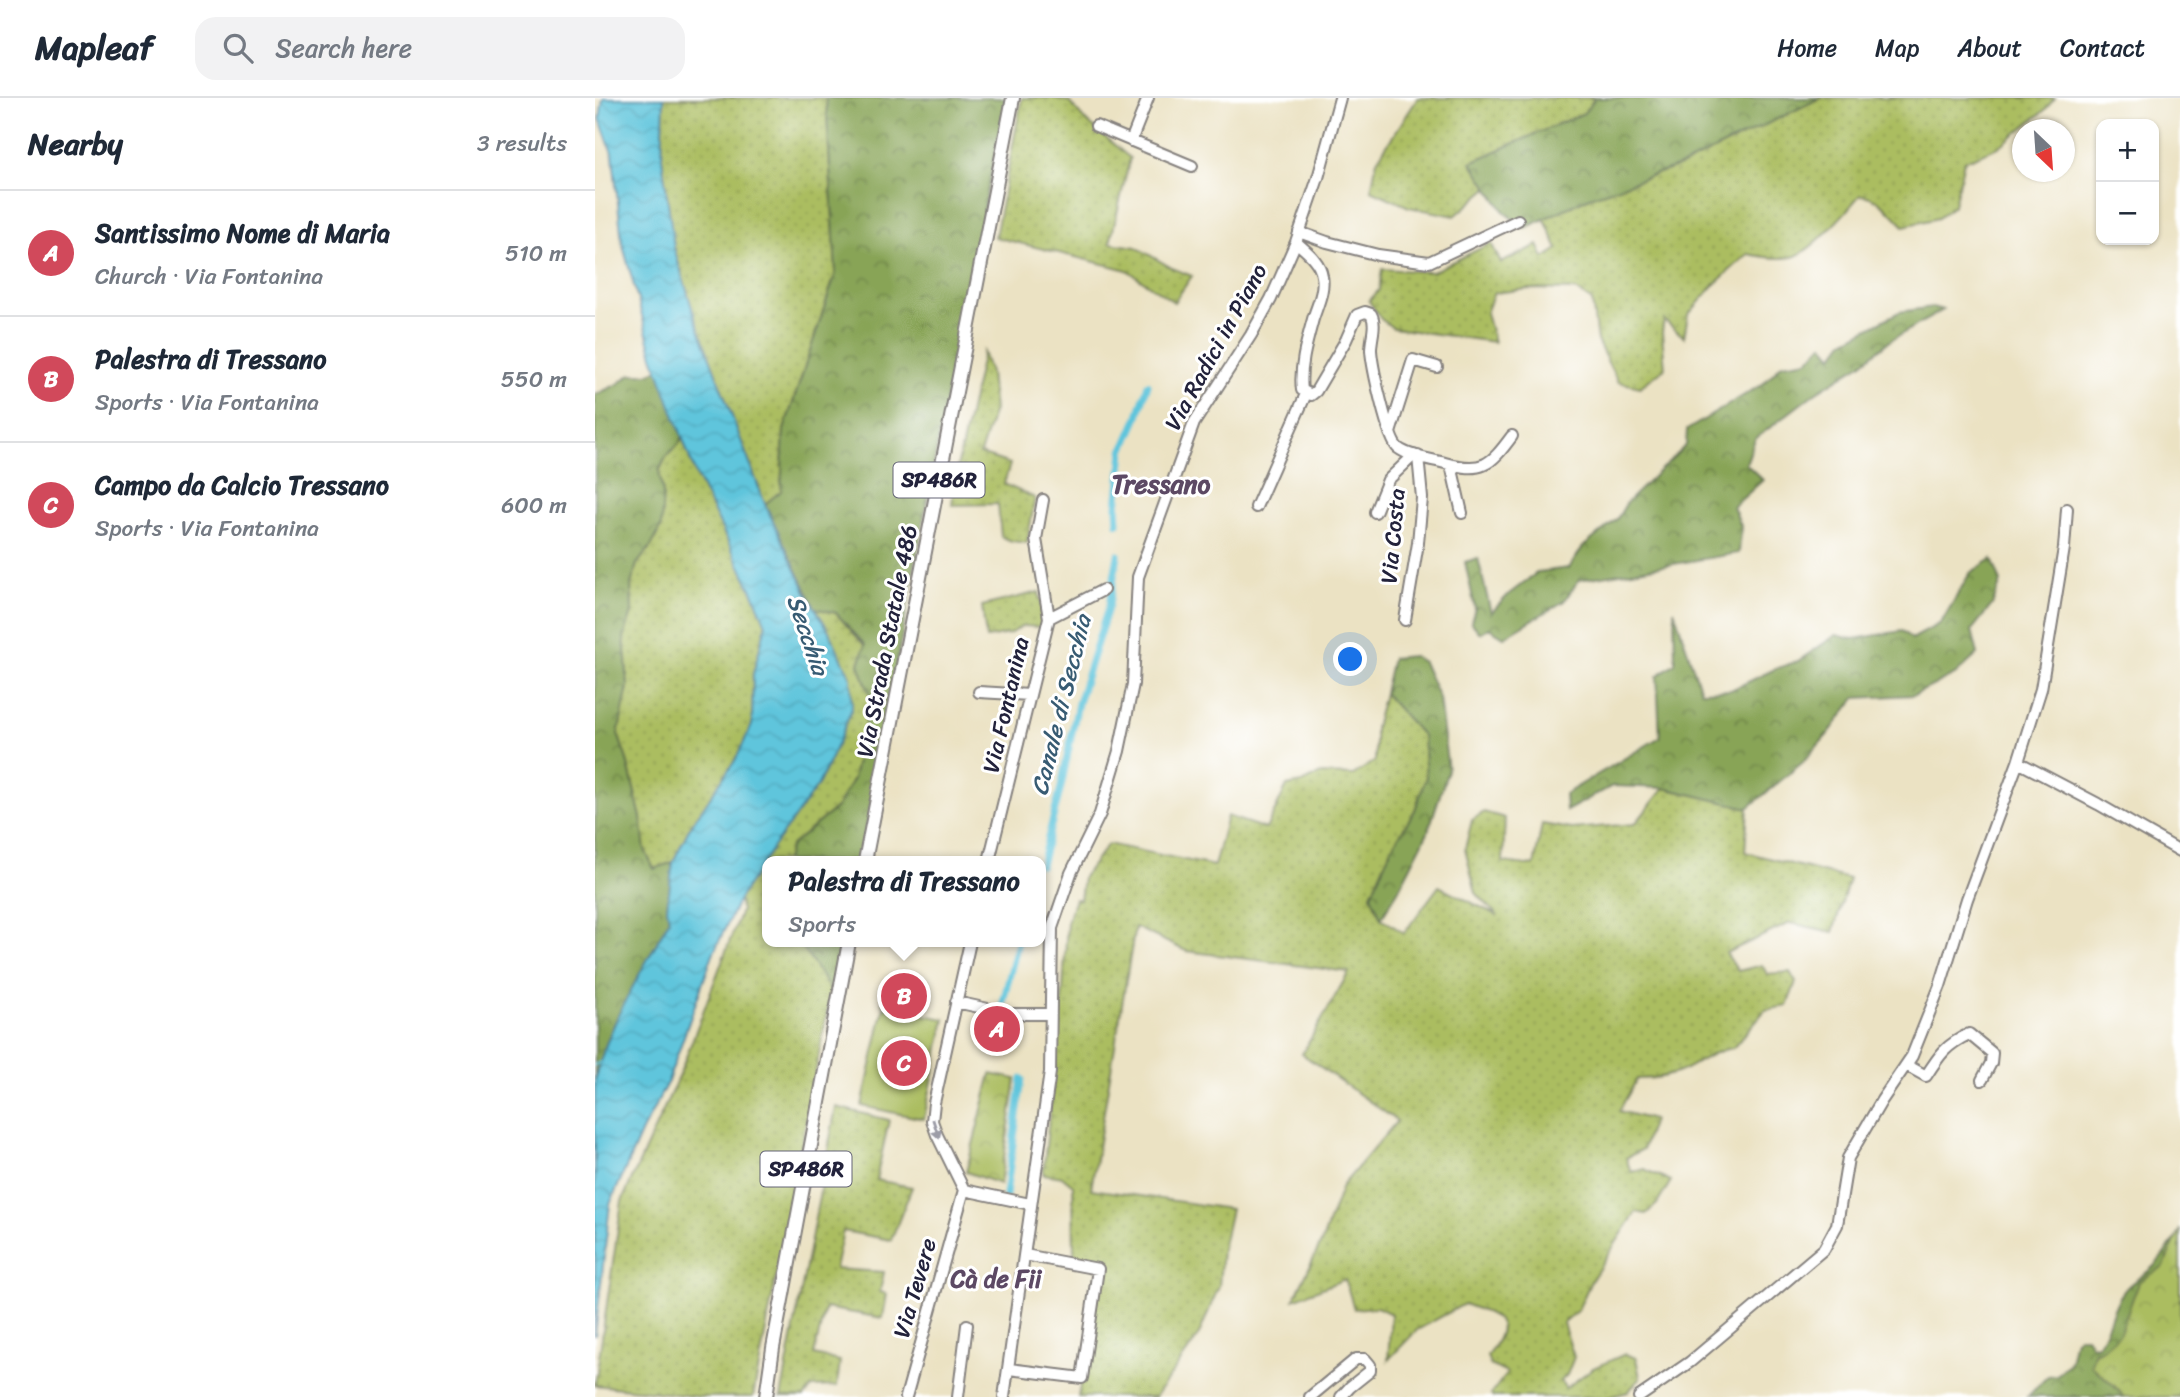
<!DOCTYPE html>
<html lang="en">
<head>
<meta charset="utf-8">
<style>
  body { margin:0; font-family:Sriracha,sans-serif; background:#f2f2f3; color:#1f2937 }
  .controls { position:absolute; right:21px; top:21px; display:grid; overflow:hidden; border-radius:14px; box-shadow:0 2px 5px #0004 }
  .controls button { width:63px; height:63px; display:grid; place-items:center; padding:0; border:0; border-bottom:2px solid #e0e1e3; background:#fff; color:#1f2937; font:35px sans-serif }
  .compass { position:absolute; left:1417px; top:21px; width:63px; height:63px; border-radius:50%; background:#fff; box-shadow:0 2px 5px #0004; rotate:155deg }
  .you { position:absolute; left:756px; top:562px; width:24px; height:24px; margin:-18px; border:5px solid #fff; border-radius:50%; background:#1a73e8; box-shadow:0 0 0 10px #1a73e833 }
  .badge { display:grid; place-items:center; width:46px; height:46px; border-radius:50%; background:#d1495b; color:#fff; font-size:23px; font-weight:700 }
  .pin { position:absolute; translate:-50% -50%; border:4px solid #fff; box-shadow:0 2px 7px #0006 }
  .popup { position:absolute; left:167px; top:758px; width:284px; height:91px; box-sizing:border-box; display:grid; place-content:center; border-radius:14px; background:#fff; filter:drop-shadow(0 2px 5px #0005); font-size:23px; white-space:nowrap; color:#747a83 }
  .popup b { font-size:26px; color:#1f2937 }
  .popup::after { content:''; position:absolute; left:50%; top:100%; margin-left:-14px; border:14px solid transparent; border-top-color:#fff }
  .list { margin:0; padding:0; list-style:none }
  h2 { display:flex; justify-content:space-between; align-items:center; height:91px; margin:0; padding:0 28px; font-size:30px }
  h2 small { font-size:23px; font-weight:400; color:#747a83 }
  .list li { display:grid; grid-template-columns:46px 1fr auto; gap:21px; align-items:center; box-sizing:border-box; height:126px; padding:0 28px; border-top:2px solid #e0e1e3 }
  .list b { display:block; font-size:26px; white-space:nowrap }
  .list p { margin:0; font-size:23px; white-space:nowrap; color:#747a83 }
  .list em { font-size:23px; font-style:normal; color:#747a83 }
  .icon { flex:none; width:38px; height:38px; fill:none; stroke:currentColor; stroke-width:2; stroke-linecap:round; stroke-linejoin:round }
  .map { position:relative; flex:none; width:1585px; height:1299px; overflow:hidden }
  header { display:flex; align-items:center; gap:42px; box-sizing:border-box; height:98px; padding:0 35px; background:#fff; border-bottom:2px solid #e0e1e3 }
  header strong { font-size:33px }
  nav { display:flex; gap:38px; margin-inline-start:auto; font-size:24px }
  .search { width:490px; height:63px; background:#f2f2f3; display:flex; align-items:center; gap:18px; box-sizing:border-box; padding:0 24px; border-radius:21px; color:#747a83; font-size:26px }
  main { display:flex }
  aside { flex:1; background:#fff }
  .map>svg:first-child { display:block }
  .grass { fill:url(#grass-dots); stroke:#66704e; stroke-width:2 }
  .forest { fill:url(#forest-crowns); stroke:#556349; stroke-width:2 }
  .park { fill:url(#park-crowns); stroke:#66704e; stroke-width:2 }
  .pitch { fill:#abbd61; stroke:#66704e; stroke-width:2 }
  .water { fill:url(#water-waves); stroke:#40748c; stroke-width:2 }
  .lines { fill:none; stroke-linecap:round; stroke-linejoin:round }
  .stream { stroke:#5fc5dc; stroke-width:2 }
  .canal { stroke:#5fc5dc; stroke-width:7 }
  .minor-casing { stroke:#86827f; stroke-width:14 }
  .major-casing { stroke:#86827f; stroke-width:16 }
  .minor { stroke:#fff; stroke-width:10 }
  .major { stroke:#fff; stroke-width:12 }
  .oneway { fill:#9c9ca7 }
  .labels { text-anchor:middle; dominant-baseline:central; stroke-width:6; stroke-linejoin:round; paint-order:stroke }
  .shield { fill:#fff; stroke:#646476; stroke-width:2 }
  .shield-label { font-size:21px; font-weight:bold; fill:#22223b }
  .street-label { font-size:23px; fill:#22223b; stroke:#fff }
  .water-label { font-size:24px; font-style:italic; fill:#375b73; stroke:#fff }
  .neighbourhood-label { font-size:24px; font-weight:bold; fill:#5c4964; stroke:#fff }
  .quarter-label { font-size:26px; font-weight:bold; fill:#5c4964; stroke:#fff }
</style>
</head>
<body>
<header>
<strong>Mapleaf</strong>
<div class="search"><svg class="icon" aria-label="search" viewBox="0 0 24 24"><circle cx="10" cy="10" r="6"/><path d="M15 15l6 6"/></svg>Search here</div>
<nav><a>Home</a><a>Map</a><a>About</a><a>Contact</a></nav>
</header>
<main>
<aside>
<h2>Nearby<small>3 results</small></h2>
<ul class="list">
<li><span class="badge">A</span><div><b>Santissimo Nome di Maria</b><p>Church · Via Fontanina</p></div><em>510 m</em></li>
<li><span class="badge">B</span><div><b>Palestra di Tressano</b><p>Sports · Via Fontanina</p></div><em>550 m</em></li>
<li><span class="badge">C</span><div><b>Campo da Calcio Tressano</b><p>Sports · Via Fontanina</p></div><em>600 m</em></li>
</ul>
</aside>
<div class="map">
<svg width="1585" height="1299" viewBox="0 0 1585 1299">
  <defs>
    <pattern id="grass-dots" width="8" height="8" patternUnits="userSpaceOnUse" patternTransform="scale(1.75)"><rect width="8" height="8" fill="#abbd61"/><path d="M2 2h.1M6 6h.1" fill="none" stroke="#93a255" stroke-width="1.8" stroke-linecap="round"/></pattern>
    <pattern id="forest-crowns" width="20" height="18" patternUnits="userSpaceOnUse" patternTransform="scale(1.75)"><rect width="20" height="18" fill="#88a457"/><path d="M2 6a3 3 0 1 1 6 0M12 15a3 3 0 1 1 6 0" fill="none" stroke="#6f8549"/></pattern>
    <pattern id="park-crowns" width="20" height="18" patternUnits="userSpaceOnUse" patternTransform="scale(1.75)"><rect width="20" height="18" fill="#abbd61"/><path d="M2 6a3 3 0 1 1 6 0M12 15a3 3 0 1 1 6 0" fill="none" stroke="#93a255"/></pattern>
    <pattern id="water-waves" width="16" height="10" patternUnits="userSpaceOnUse" patternTransform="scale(1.75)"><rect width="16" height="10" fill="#5fc5dc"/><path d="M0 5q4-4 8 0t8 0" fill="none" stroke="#52a9be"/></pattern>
  </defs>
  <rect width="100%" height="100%" fill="#fff"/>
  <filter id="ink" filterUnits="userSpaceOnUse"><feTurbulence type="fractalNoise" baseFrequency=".0143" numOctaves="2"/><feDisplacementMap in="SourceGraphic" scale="14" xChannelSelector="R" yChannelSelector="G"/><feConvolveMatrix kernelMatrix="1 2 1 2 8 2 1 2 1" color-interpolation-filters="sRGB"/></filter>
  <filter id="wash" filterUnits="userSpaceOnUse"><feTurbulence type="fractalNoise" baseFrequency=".00686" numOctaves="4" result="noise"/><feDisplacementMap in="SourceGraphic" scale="28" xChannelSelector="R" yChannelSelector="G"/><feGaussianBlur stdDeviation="1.57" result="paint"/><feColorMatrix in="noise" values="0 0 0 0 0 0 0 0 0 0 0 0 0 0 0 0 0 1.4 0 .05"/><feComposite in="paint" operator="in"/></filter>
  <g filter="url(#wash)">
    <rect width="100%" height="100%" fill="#ebe2c3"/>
    <!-- grass -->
    <path class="grass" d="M69 0H231L241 174 189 332 186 393 170 406 100 220 79 150 67 60Z
      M427 0H459L474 4 489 21 535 60 515 145 541 149 577 170 597 178 579 204 532 172 400 139Z
      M823 0H1000L989 15 877 64 893 90 860 118 814 109 776 92 782 62Z
      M1225 0H1460L1449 13 1404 49 1369 63 1359 107 1343 120 1309 128C1297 116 1283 97 1265 97 1253 112 1215 156 1197 159 1183 162 1167 159 1153 156L1121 185 1093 217 1089 239 1069 222 1067 234 1070 270 1045 289 1023 284 1002 243 997 203 981 192 933 191 899 195 891 215 899 244 798 230 786 221 774 203 784 192 787 171 837 174 896 145 906 165 943 147 949 160 963 151 949 120 995 99 1090 66Z
      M388 254 395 275 399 312 385 356 415 366 409 386 440 400 432 445 417 443 406 439 403 406 357 407 360 379Z
      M87 339 101 377 160 499 171 527 158 576 157 627 141 661 95 729 78 764 59 771 49 752 46 720 32 662 23 636 33 589 29 539 37 514 36 486 42 466 57 447 68 395 64 374 71 359 84 346Z
      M444 494 449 520 445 529 428 528 414 536 391 540 387 508Z
      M220 510 241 515 270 548 264 566 276 600 258 681 242 709 195 748 191 763H173V844H204L236 893 158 1299H106L0 1287 27 1103 85 975 146 813 144 801 178 749 223 687 243 645 257 610 233 531Z
      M789 595 828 638 831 679 820 712 796 751 776 797 786 820 809 835 844 788 903 818 881 795 870 751 877 722 889 714 910 720 908 764 939 768 947 726 976 731 1040 726 1069 690 1153 710 1150 754 1254 781 1238 834 1195 825 1131 855 1143 873 1167 867 1172 876 1195 874 1201 884 1192 908 1170 912 1138 950C1118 953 1108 962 1091 971 1075 979 1059 981 1042 981L1024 1013 1058 1022 1048 1051 1031 1060 1036 1074 1049 1071 1076 1083 1062 1106 1051 1116 1041 1114 996 1183 983 1212 968 1225 979 1259 972 1277 965 1283 971 1290 998 1270 1030 1256 1041 1260 1045 1280 1033 1294 1014 1299H898L896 1296 912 1275 895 1267 892 1258C919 1222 904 1219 869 1206L822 1232 793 1262 796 1216 782 1209 759 1211 750 1181 699 1201 727 1143 747 1088 802 1023 707 956 754 874 591 853 540 829 496 1091 636 1111 627 1152 624 1188 603 1239 560 1299H483L509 1160 479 1158 478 1087 468 1079 448 1076 468 892 472 824 480 801 485 802 488 779 513 746 619 768 632 718 671 731 692 688 707 685 726 676 758 677 780 663V630Z
      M241 1009 294 1022 281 1082 317 1089 296 1142 248 1133 240 1171 289 1174 285 1194 292 1196 288 1220 230 1210 219 1257 245 1263 242 1288 217 1289 209 1299H186Z"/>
    <!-- forest -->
    <path class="forest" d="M231 0H411L353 290 265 763H191L195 748 242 709 258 681 276 600 264 566 270 547 241 515 220 510 170 406 186 393 189 332 241 174Z
      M1000 0H1225L1090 66 995 99 930 130 910 115 876 64 989 15Z
      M1337 209 1348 212 1293 244 1266 266 1220 295 1160 341 1151 366 1168 382 1138 409 1146 428 1144 455 984 482 969 503 909 539 894 530 885 535 876 524 880 510 870 464 883 460 896 515 914 496 943 474 974 470 988 449 1022 421 1032 404 1091 347 1092 332 1169 285 1187 266 1213 262 1228 246 1238 258 1249 243 1304 214Z
      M69 269 91 327 84 346 71 359 64 373 68 395 66 428 57 447 42 466 36 486 37 514 29 539 33 589 23 636 32 662 46 720 50 752 59 771 78 764 72 810 74 822C48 872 12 927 0 983V297L23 286 36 276H52Z
      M1397 461 1406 484 1397 507 1377 532 1383 556 1360 577 1319 597 1260 600 1234 635 1208 664 1153 710 1069 690 1017 688 971 713 970 696 1065 639 1062 578 1080 565 1079 512 1106 593 1136 592 1180 571 1203 563 1241 537 1258 541 1307 533 1317 541 1346 525 1375 475Z
      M818 558 828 564 844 600 853 672 833 734 803 793 786 820 776 797 796 751 820 712 831 679 828 638 789 595 797 560Z
      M204 844H247L236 893Z
      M1580 1142 1585 1299H1432L1453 1278 1462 1277 1475 1264 1479 1245 1484 1238H1491L1496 1247 1502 1248C1515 1232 1515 1210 1529 1193 1537 1182 1550 1178 1559 1168 1567 1160 1573 1150 1580 1142Z"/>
    <!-- park -->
    <path class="park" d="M396 976 421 981 405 1086 371 1074Z
      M1585 1131V1299H1528C1523 1288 1505 1277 1496 1267L1499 1255 1508 1251 1524 1237 1544 1184 1569 1168Z"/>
    <!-- pitch -->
    <path class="pitch" d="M291 883 331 890 327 913 287 906Z
      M289 909 350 921 329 1021 267 1008Z"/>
    <!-- water -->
    <path class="water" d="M8 0H69L67 60 79 150 100 220 170 406 214 500 233 531 256 580 257 610 243 645 223 687 178 749 144 801 118 856 73 983 47 1033 15 1106 0 1238V983C12 927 48 872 74 822L72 810 78 764 95 729 141 661 157 627 158 576 171 527 160 499 101 377 58 258 27 144 18 58 5 21Z"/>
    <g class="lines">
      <!-- stream -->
      <path class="stream" d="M0 967 5 964"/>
      <!-- canal -->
      <path class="canal" d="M523 425 522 409 528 353 542 321 553 286
        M446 767 466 689 483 605 514 507 523 457
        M408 904 423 844
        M411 1097 427 981"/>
    </g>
  </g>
  <g filter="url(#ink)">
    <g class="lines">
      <defs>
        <path id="minor" d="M501 28 597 68
          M536 43 553 0
          M704 134 732 144 783 157 834 164 923 122
          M701 144C711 153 725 163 727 178 730 192 722 208 718 221 712 243 704 270 707 292L716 297 721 293 751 242 762 217 770 214 776 216C782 227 776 239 776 252 777 268 793 342 803 350 815 359 835 361 850 365 887 375 895 368 917 338
          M795 335 818 262 842 269
          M856 367 867 415
          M661 409 711 296
          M780 414 793 382 819 357
          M454 520 508 492
          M810 522 823 445 827 400 823 358
          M384 594 435 597
          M1423 664 1446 591 1469 450 1472 411
          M394 763 454 520 441 441 448 402
          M361 904 416 916H456
          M1311 967 1331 978C1345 956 1351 947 1374 936L1397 955 1396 965 1387 982
          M369 1092 342 1037 337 1023 339 1005 375 844
          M369 1092 435 1106
          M414 1271 487 1280 503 1171 430 1157
          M311 1299 369 1092
          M363 1299 372 1227
          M409 1299 455 974 457 830 476 775 505 716 524 653 538 586 543 479 599 325 656 237 676 201 701 144 723 80 745 0
          M715 1299 761 1261H770L775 1267V1273L755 1289 746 1299
          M1044 1299 1095 1264 1229 1151 1242 1127 1253 1060 1287 1002 1317 958 1345 888 1372 801 1423 664 1503 706 1585 753"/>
        <path id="major" d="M270 763 418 0
          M171 1299 178 1250 254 844"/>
      </defs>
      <!-- minor casing -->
      <use href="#minor" class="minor-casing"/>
      <!-- major casing -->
      <use href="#major" class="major-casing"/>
      <!-- minor -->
      <use href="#minor" class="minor"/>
      <!-- major -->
      <use href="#major" class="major"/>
    </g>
    <!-- one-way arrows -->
    <defs><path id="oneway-solid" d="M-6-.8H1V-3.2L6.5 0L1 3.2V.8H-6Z" transform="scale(1.75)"/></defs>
    <use class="oneway" href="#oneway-solid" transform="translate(341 1031) rotate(72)"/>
  </g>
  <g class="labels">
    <!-- shield labels -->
    <g class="shield">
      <rect x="298.5" y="364.5" width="91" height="35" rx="5"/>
      <rect x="165.5" y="1053.5" width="91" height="35" rx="5"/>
    </g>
    <g class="shield-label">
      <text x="344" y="382">SP486R</text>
      <text x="211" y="1071">SP486R</text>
    </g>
    <!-- street labels -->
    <g class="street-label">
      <text transform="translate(621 249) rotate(-61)">Via Radici in Piano</text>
      <text transform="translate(798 438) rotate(-85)">Via Costa</text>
      <text transform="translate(292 543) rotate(-79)">Via Strada Statale 486</text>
      <text transform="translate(411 607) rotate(-77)">Via Fontanina</text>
      <text transform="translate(320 1190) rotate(-74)">Via Tevere</text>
    </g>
    <!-- water labels -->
    <g class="water-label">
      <text transform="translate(213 537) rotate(71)">Secchia</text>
      <text transform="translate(466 607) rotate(-76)">Canale di Secchia</text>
    </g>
    <!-- neighbourhood labels -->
    <g class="neighbourhood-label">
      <text x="401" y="1181">Cà de Fii</text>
    </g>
    <!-- quarter labels -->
    <g class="quarter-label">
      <text x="566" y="386">Tressano</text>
    </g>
  </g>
</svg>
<div class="controls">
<button>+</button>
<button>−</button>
</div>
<svg class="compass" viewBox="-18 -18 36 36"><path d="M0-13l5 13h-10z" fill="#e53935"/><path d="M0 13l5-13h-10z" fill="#747a83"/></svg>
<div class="you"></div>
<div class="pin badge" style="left:402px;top:931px">A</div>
<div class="pin badge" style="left:309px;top:898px">B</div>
<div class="popup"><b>Palestra di Tressano</b>Sports</div>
<div class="pin badge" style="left:309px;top:965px">C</div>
</div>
</main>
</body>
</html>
